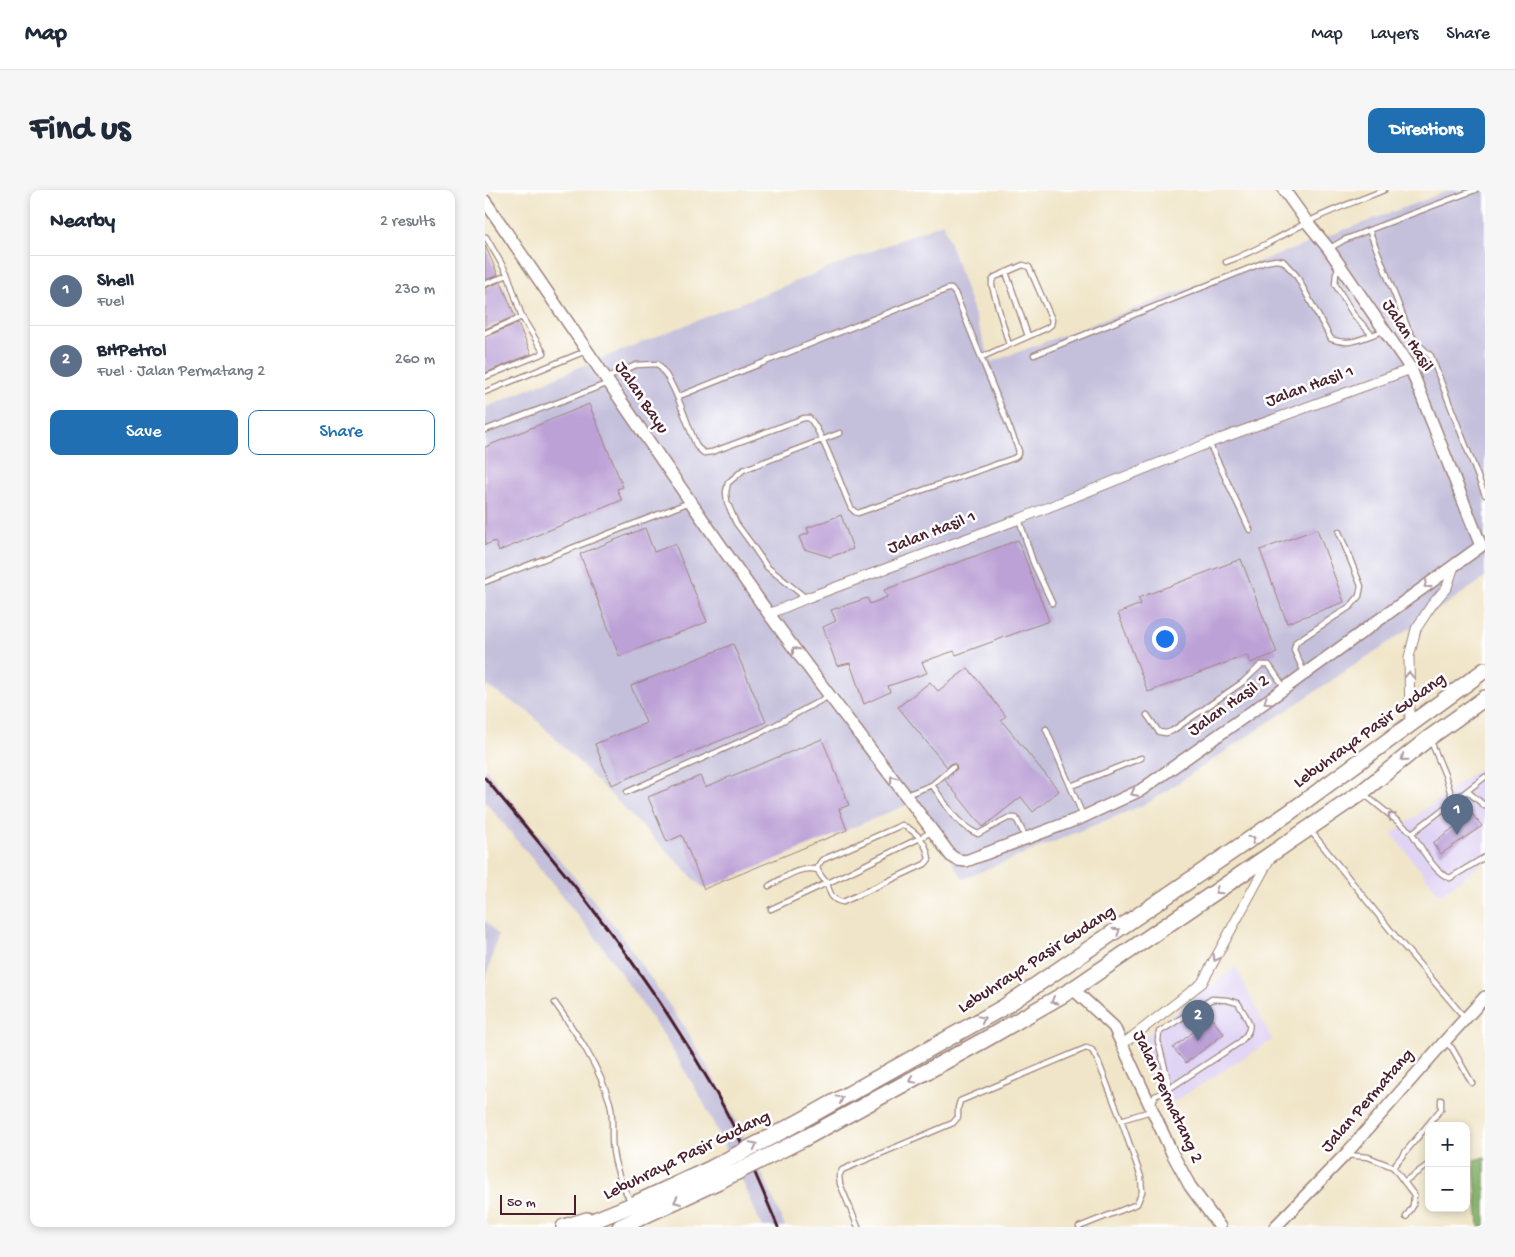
<!DOCTYPE html>
<html lang="en">
<head>
<meta charset="utf-8">
<style>
  body { margin:0; font-family:"Gochi Hand",sans-serif; background:#f6f6f7; color:#1f2937 }
  .controls { position:absolute; right:15px; bottom:15px; display:grid; overflow:hidden; border-radius:10px; box-shadow:0 2px 8px #0003 }
  .controls button { width:45px; height:45px; display:grid; place-items:center; padding:0; border:0; border-bottom:1px solid #e0e1e3; background:#fff; color:#1f2937; font:25px sans-serif }
  .scale { position:absolute; left:15px; bottom:12px; width:76px; box-sizing:border-box; padding-left:5px; border:2px solid #4a1f2b; border-top:0; font-size:14px; line-height:18px; white-space:nowrap; color:#4a1f2b; -webkit-text-stroke:4px #fff; paint-order:stroke }
  .you { position:absolute; left:679px; top:448px; width:18px; height:18px; margin:-12px; border:4px solid #fff; border-radius:50%; background:#1a73e8; box-shadow:0 0 0 8px #1a73e833 }
  .badge { display:grid; place-items:center; width:32px; height:32px; border-radius:50%; background:#1f6fb2; color:#fff; font-size:16px; font-weight:700 }
  .pin { position:absolute; translate:-50% -41px; filter:drop-shadow(0 1px 2px #0008) }
  .pin::after { content:''; position:absolute; top:26px; width:18px; height:15px; background:inherit; clip-path:polygon(0 0,100% 0,50% 100%) }
  .list { margin:0; padding:0; list-style:none }
  h2 { display:flex; justify-content:space-between; align-items:center; height:65px; margin:0; padding:0 20px; font-size:21px }
  h2 small { font-size:16px; font-weight:400; color:#747a83 }
  .list li { display:grid; grid-template-columns:32px 1fr auto; gap:15px; align-items:center; box-sizing:border-box; height:70px; padding:0 20px; border-top:1px solid #e0e1e3 }
  .list b { display:block; font-size:19px; white-space:nowrap }
  .list p { margin:0; font-size:16px; white-space:nowrap; color:#747a83 }
  .list em { font-size:16px; font-style:normal; color:#747a83 }
  .actions { display:flex; gap:10px; padding:15px 20px }
  .actions a { flex:1; padding:11px 0; border:1px solid #1f6fb2; border-radius:10px; text-align:center; font-size:18px; color:#1f6fb2 }
  .actions .main { background:#1f6fb2; color:#fff }
  .map { position:relative; flex:none; width:1000px; height:1037px; overflow:hidden; border-radius:10px }
  header { display:flex; align-items:center; gap:30px; box-sizing:border-box; height:70px; padding:0 25px; background:#fff; border-bottom:1px solid #e0e1e3 }
  header strong { font-size:24px }
  nav { display:flex; gap:28px; margin-inline-start:auto; font-size:18px }
  .intro { display:flex; align-items:center; justify-content:space-between; box-sizing:border-box; height:120px; padding:0 30px }
  h1 { margin:0; font-size:35px }
  .button { padding:12px 22px; border-radius:10px; background:#1f6fb2; color:#fff; font-size:18px; font-weight:700 }
  main { display:flex; gap:30px; padding:0 30px }
  aside { flex:1; background:#fff; border-radius:10px; box-shadow:0 2px 8px #0003 }
  .map>svg:first-child { display:block }
  .built { fill:#e0d4f4 }
  .industrial { fill:#c4c0db }
  .forest { fill:#89b871; stroke:#6a6c4e }
  .building { fill:#bca1d6 }
  .lines { fill:none; stroke-linecap:round; stroke-linejoin:round }
  .service-casing { stroke:#9d827a; stroke-width:7 }
  .minor-casing { stroke:#9d827a; stroke-width:11 }
  .tertiary-casing { stroke:#9d827a; stroke-width:14 }
  .trunk-casing { stroke:#9d827a; stroke-width:18 }
  .service { stroke:#fff; stroke-width:4.5 }
  .minor { stroke:#fff; stroke-width:9 }
  .tertiary { stroke:#fff; stroke-width:11 }
  .trunk { stroke:#fff; stroke-width:15 }
  .rail { stroke:#4a1f2b; stroke-width:3 }
  .trunk-bridge-casing { stroke:#9d827a; stroke-width:18; stroke-linecap:butt }
  .trunk-bridge { stroke:#fff; stroke-width:15 }
  .oneway { stroke:#ae9aa0 }
  .labels { text-anchor:middle; dominant-baseline:central; stroke-width:5; stroke-linejoin:round; paint-order:stroke }
  .street-label { font-size:18px; fill:#4a1f2b; stroke:#fff }
</style>
</head>
<body>
<header>
<strong>Map</strong>
<nav><a>Map</a><a>Layers</a><a>Share</a></nav>
</header>
<div class="intro"><h1>Find us</h1><a class="button">Directions</a></div>
<main>
<aside>
<h2>Nearby<small>2 results</small></h2>
<ul class="list">
<li><span class="badge" style="background:#5c6f8a">1</span><div><b>Shell</b><p>Fuel</p></div><em>230 m</em></li>
<li><span class="badge" style="background:#5c6f8a">2</span><div><b>BHPetrol</b><p>Fuel · Jalan Permatang 2</p></div><em>260 m</em></li>
</ul>
<div class="actions"><a class="main">Save</a><a>Share</a></div>
</aside>
<div class="map">
<svg width="1000" height="1037" viewBox="0 0 1000 1037">
  <rect width="100%" height="100%" fill="#fff"/>
  <filter id="ink" filterUnits="userSpaceOnUse"><feTurbulence type="fractalNoise" baseFrequency=".02" numOctaves="2"/><feDisplacementMap in="SourceGraphic" scale="10" xChannelSelector="R" yChannelSelector="G"/><feConvolveMatrix kernelMatrix="1 2 1 2 8 2 1 2 1" color-interpolation-filters="sRGB"/></filter>
  <filter id="wash" filterUnits="userSpaceOnUse"><feTurbulence type="fractalNoise" baseFrequency=".0096" numOctaves="4" result="noise"/><feDisplacementMap in="SourceGraphic" scale="20" xChannelSelector="R" yChannelSelector="G"/><feGaussianBlur stdDeviation="1.12" result="paint"/><feColorMatrix in="noise" values="0 0 0 0 0 0 0 0 0 0 0 0 0 0 0 0 0 1.4 0 .05"/><feComposite in="paint" operator="in"/></filter>
  <g filter="url(#wash)">
    <rect width="100%" height="100%" fill="#f0e5c8"/>
    <!-- built -->
    <path class="built" d="M1000 574V671L955 705 907 644Z
      M751 777 787 850 679 918 651 853Z"/>
    <!-- industrial -->
    <path class="industrial" d="M966 0H1000V388L663 613 478 689 447 641 427 613 219 699 45 523 0 495V218L97 176 458 33 506 172Z
      M0 579 131 738 200 838 235 899 282 994 300 1037H277L262 1001 217 910 182 851 115 753 0 611Z
      M0 730 13 745 0 792Z"/>
    <!-- forest -->
    <path class="forest" d="M1000 967V1037H994L989 970Z"/>
    <g id="blocks">
      <!-- building -->
      <path class="building" d="M0 55 13 85 0 90Z
        M16 92 30 126 0 139V98Z
        M33 133 46 164 0 183V147Z
        M104 214 138 297 132 299 137 310 14 361 10 351 0 355V257Z
        M356 325 368 359 345 367 319 359 314 347 324 343 322 338Z
        M160 338 169 362 190 354 222 432 134 466 95 364Z
        M832 339 859 412 802 433 775 360Z
        M533 350 564 431 471 465 469 461 437 472 442 483 403 496 405 502 379 514 365 473 352 476 338 437 351 431 346 420 382 408 385 414 402 407 399 400Z
        M756 369 792 463 765 473 762 465 663 502 633 423 656 414 653 408Z
        M248 454 281 532 126 595 110 554 161 533 146 496Z
        M483 478 521 526 516 530 574 601 548 622 536 607 498 637 460 590 468 584 467 583 472 579 471 575 467 573 462 577 413 517 445 492 453 501Z
        M337 549 364 615 354 619 362 640 219 699 197 645 182 652 163 607 215 586 220 597Z
        M987 624 997 636 956 664 948 653Z
        M726 828 739 844 701 873 688 858Z"/>
    </g>
  </g>
  <g filter="url(#ink)">
    <use href="#blocks" fill-opacity="0" stroke="#9d827a" stroke-width="1"/>
    <g class="lines">
      <defs>
        <path id="service" d="M884 40 924 141 931 152 946 166 1000 305
          M0 48 1 47 23 85 37 127 59 163 0 187
          M845 58 859 50 884 40 990 0
          M741 72C769 62 794 47 821 33 845 20 873 11 899 0
          M854 77 851 83 850 94 868 124 887 145 898 141
          M521 82 543 146
          M0 94 23 85
          M0 143 37 127
          M549 165 780 72 791 70 798 71 811 85 846 149C863 155 871 151 887 145
          M497 167 562 138 566 135 567 130 544 77 538 75 510 87 507 91V96L524 155
          M122 188 151 175 173 174C192 196 200 230 212 257L219 263 227 262 319 228H324C336 238 358 301 366 318L370 322 373 323 529 268 532 266 534 261 470 103 466 99H463L192 207
          M0 202 101 161
          M0 240 124 193
          M724 253 765 340
          M534 329 548 372 567 413
          M0 392 205 312
          M321 408 282 377 265 352 251 333 242 312 241 302 243 293 258 280 355 243
          M819 482 809 460 811 452 866 416 874 406 876 396 854 342
          M662 525 674 542 681 543 687 541 758 492 776 475H784L799 497
          M561 539 598 626
          M945 549 960 585 968 611
          M468 577 447 595C462 615 469 633 493 644L523 628H531L541 648
          M586 596 656 568
          M982 601 1000 616
          M142 602 277 542 344 506
          M879 604 927 643 1000 587
          M421 605 447 595
          M825 640 911 747 980 828
          M927 643C935 656 950 684 965 688L1000 667
          M284 696C299 688 315 675 333 680
          M286 719 342 693C345 703 346 710 358 712L440 674 444 669C442 653 431 641 417 635L337 670 332 677C333 682 338 689 342 693L345 692 435 648 446 642
          M70 813C92 844 114 876 125 913 128 924 127 935 127 947 127 969 135 992 146 1012
          M960 852 967 858 987 893
          M636 930 666 921 670 906 685 898 755 852C772 836 763 831 753 813L742 810 727 809 674 842 673 851 685 898
          M861 965 883 967 908 977 929 1005 928 1016 921 1027
          M908 977 956 919V910
          M920 991 944 974
          M373 1037 355 994 354 986 357 980 468 933 473 927V918L475 911 601 858 607 860 613 871 636 930 656 987 657 1002 652 1014 594 1037"/>
        <path id="minor" d="M284 424 322 408 534 329 724 253 926 179
          M925 534 924 467 931 439 946 416 962 397 969 376
          M638 854 717 793 785 668"/>
        <path id="tertiary" d="M0 11C95 149 187 288 284 424 343 506 406 584 466 666L473 670 481 671 598 627 656 600 800 498 996 356 926 179 843 58 822 32 799 0
          M588 799 629 837 687 963 705 996 735 1037
          M790 1037 860 965 959 852 1000 807"/>
        <path id="trunk" d="M312 933 519 817 805 622 1000 480
          M320 948 501 849 588 799 877 602 944 548 1000 508
          M79 1037 102 1030
          M93 1037 147 1015 227 978
          M135 1037 236 990"/>
      </defs>
      <!-- service casing -->
      <use href="#service" class="service-casing"/>
      <!-- minor casing -->
      <use href="#minor" class="minor-casing"/>
      <!-- tertiary casing -->
      <use href="#tertiary" class="tertiary-casing"/>
      <!-- trunk casing -->
      <use href="#trunk" class="trunk-casing"/>
      <!-- service -->
      <use href="#service" class="service"/>
      <!-- minor -->
      <use href="#minor" class="minor"/>
      <!-- tertiary -->
      <use href="#tertiary" class="tertiary"/>
      <!-- trunk -->
      <use href="#trunk" class="trunk"/>
      <!-- rail -->
      <path class="rail" d="M0 588C33 628 67 667 99 708 147 769 192 835 231 903 255 946 274 992 293 1037"/>
      <defs>
        <path id="trunk-bridge" d="M227 978 312 933
          M236 990 320 948"/>
      </defs>
      <!-- trunk-bridge casing -->
      <use href="#trunk-bridge" class="trunk-bridge-casing"/>
      <!-- trunk-bridge -->
      <use href="#trunk-bridge" class="trunk-bridge"/>
    </g>
    <!-- one-way arrows -->
    <defs><path id="oneway-chevron" d="M-2-3.5L2.5 0L-2 3.5" fill="none" stroke-width="1.6" stroke-linecap="round" stroke-linejoin="round" transform="scale(1.25)"/></defs>
    <g class="oneway">
      <use href="#oneway-chevron" transform="translate(942 395) rotate(144)"/>
      <use href="#oneway-chevron" transform="translate(310 460) rotate(-126)"/>
      <use href="#oneway-chevron" transform="translate(924 485) rotate(-90)"/>
      <use href="#oneway-chevron" transform="translate(782 511) rotate(145)"/>
      <use href="#oneway-chevron" transform="translate(919 568) rotate(141)"/>
      <use href="#oneway-chevron" transform="translate(408 589) rotate(-128)"/>
      <use href="#oneway-chevron" transform="translate(649 603) rotate(153)"/>
      <use href="#oneway-chevron" transform="translate(906 626) rotate(-141)"/>
      <use href="#oneway-chevron" transform="translate(767 649) rotate(-35)"/>
      <use href="#oneway-chevron" transform="translate(733 701) rotate(146)"/>
      <use href="#oneway-chevron" transform="translate(632 741) rotate(-34)"/>
      <use href="#oneway-chevron" transform="translate(731 768) rotate(119)"/>
      <use href="#oneway-chevron" transform="translate(569 811) rotate(150)"/>
      <use href="#oneway-chevron" transform="translate(497 829) rotate(-29)"/>
      <use href="#oneway-chevron" transform="translate(427 890) rotate(151)"/>
      <use href="#oneway-chevron" transform="translate(355 909) rotate(-29)"/>
      <use href="#oneway-chevron" transform="translate(269 955) rotate(-27)"/>
      <use href="#oneway-chevron" transform="translate(192 1011) rotate(155)"/>
    </g>
  </g>
  <g class="labels">
    <!-- street labels -->
    <g class="street-label">
      <text transform="translate(922 146) rotate(58)">Jalan Hasil</text>
      <text transform="translate(825 197) rotate(-20)">Jalan Hasil 1</text>
      <text transform="translate(156 208) rotate(56)">Jalan Bayu</text>
      <text transform="translate(447 343) rotate(-21)">Jalan Hasil 1</text>
      <text transform="translate(744 516) rotate(-35)">Jalan Hasil 2</text>
      <text transform="translate(885 541) rotate(-36)">Lebuhraya Pasir Gudang</text>
      <text transform="translate(552 770) rotate(-33)">Lebuhraya Pasir Gudang</text>
      <text transform="translate(682 907) rotate(65)">Jalan Permatang 2</text>
      <text transform="translate(883 911) rotate(-49)">Jalan Permatang</text>
      <text transform="translate(202 966) rotate(-26)">Lebuhraya Pasir Gudang</text>
    </g>
  </g>
</svg>
<div class="controls">
<button>+</button>
<button>−</button>
</div>
<div class="scale">50 m</div>
<div class="you"></div>
<div class="pin badge" style="left:972px;top:645px;background:#5c6f8a">1</div>
<div class="pin badge" style="left:713px;top:851px;background:#5c6f8a">2</div>
</div>
</main>
</body>
</html>
